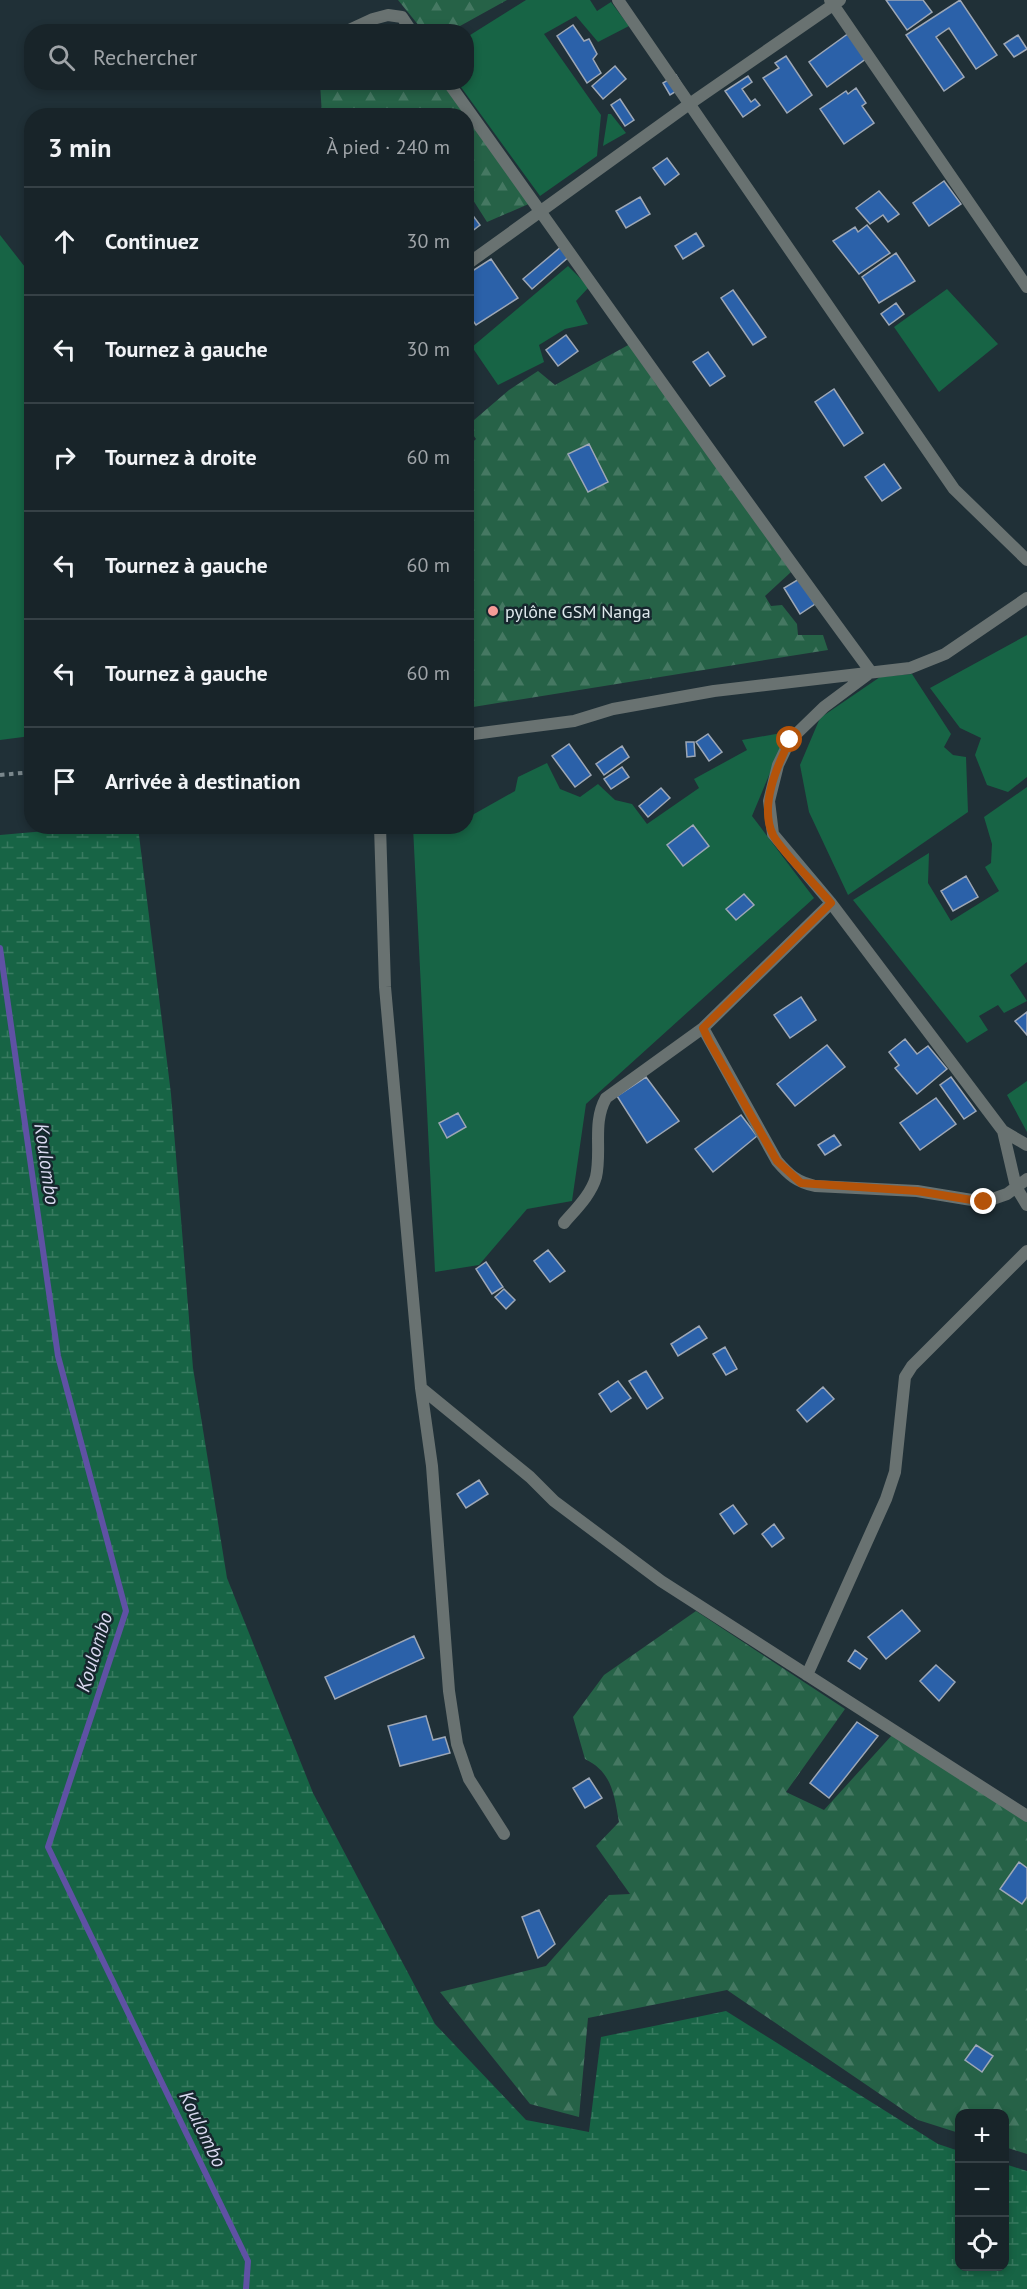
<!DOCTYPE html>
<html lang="fr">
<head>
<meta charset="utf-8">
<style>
  body { margin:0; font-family:"PT Sans",sans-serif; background:#253035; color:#f1f3f6 }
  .controls { position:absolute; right:18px; bottom:18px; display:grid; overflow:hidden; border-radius:12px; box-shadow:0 3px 9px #0003 }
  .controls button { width:54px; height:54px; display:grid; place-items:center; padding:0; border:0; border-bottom:2px solid #364146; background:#182429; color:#f1f3f6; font:30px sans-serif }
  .stop { position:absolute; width:18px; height:18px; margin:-14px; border:4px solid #b45309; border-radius:50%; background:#fff }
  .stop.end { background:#b45309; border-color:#fff; box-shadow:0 2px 6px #0008 }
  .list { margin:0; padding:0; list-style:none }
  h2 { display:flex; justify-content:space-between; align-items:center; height:78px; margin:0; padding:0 24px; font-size:26px }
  h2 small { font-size:20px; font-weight:400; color:#9fa4a8 }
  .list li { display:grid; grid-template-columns:39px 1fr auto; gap:18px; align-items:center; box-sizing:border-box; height:108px; padding:0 24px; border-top:2px solid #364146 }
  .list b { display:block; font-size:22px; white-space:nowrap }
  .list em { font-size:20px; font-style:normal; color:#9fa4a8 }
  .icon { flex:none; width:33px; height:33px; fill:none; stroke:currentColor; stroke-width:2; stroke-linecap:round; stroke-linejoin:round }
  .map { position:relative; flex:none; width:1027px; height:2289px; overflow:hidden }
  .search { position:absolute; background:#182429; box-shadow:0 3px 9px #0003; left:24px; top:24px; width:450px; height:66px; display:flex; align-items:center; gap:15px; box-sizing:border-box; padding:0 21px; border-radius:24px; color:#9fa4a8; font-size:22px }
  .panel { position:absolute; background:#182429; box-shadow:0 3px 9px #0003; left:24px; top:108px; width:450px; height:726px; border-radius:24px }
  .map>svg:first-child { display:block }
  .grass { fill:#176445 }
  .forest { fill:url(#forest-firs) }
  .wetland { fill:url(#wetland-marsh) }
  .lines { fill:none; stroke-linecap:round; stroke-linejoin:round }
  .stream { stroke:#5f51a4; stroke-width:6 }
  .building { fill:#2b61a9; stroke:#9da7b6; stroke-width:1.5 }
  .path { stroke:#7a878c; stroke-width:4; stroke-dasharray:4.5 4.5; stroke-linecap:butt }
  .minor { stroke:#697271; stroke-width:12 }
  .route { stroke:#b45309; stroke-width:8 }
  .poi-dot { fill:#f59b97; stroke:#16272d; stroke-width:2 }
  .labels { text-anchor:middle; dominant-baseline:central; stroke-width:5; stroke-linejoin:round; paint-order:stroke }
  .poi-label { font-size:18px; fill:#dfe9ed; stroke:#16272d; text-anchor:start }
  .water-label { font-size:20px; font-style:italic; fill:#dad9f0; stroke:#16272d }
</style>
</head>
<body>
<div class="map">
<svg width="1027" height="2289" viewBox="0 0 1027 2289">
  <defs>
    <pattern id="forest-firs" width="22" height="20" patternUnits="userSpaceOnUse" patternTransform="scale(1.5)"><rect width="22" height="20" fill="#266247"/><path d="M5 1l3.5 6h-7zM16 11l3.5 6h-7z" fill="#457862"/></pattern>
    <pattern id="wetland-marsh" width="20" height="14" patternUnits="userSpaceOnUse" patternTransform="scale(1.5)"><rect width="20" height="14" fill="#176445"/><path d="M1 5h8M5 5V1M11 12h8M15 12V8" fill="none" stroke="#387a60"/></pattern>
  </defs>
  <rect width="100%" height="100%" fill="#203037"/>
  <!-- grass -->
  <path class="grass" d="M526 0H590L597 11 611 2 629 26 598 42 576 16 544 34 601 115 597 156 540 196 458 83 466 82 467 37Z
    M608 114H611L626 133 603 146Z
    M0 235 32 276 31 736 0 740Z
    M568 266 589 287 576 301 588 324 565 329 539 345 544 362 498 385 472 347Z
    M947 289 998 344 939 392 894 327Z
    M1027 635V777L1008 792 987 785 975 755 981 738 960 728 930 688Z
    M912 674 951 734 944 747 953 755 966 757 968 812 848 895 809 812 800 765 820 718 880 677Z
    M787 732 752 816 814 898 586 1104 572 1201 527 1209 479 1265 435 1272 413 827 466 826 467 818 515 791 518 777 547 763 560 789 580 797 598 784 615 800 632 804 647 824 699 788 694 779 747 750 742 740Z
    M1027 787V962L1010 975 1027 1001 1004 1013 998 1005 979 1016 988 1030 967 1043 853 900 929 853 928 883 951 921 999 891 985 867 991 863 992 844 984 817Z
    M1027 1081V1132L1007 1095Z"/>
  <!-- forest -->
  <path class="forest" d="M398 0H507L451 31 424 32Z
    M401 24 407 31 362 32V31Z
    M320 83H341L343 88 360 83H444L531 203 487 222 473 200 467 203 466 116 322 115Z
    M632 343 791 572 765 596 771 606 782 605 797 624 798 635H823L828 650 467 708 466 448 476 439 467 426 509 390 538 371 555 385Z
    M696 1611 845 1709 786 1792 824 1810 893 1734 1027 1820V2154L1005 2147 1004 2114H960L959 2133 918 2120 727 1990 588 2018 579 2117 530 2104 440 1992 546 1966 609 1895 630 1894 596 1846 619 1822C614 1794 612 1772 585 1759L573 1717 604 1675Z"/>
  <!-- wetland -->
  <path class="wetland" d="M103 826 138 827 171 1094 193 1368 227 1578 313 1793 435 2024 526 2120 589 2132 601 2037 726 2011 938 2144 959 2151 960 2266H1004L1005 2164 1027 2171V2289H0V835Z"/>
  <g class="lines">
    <!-- stream -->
    <path class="stream" d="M0 948 58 1356 126 1611 48 1847 248 2261 246 2289"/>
  </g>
  <!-- building -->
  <path class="building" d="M886 0H923L932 12 907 30Z
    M960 0 997 55 976 69 949 28 936 37 964 77 944 91 906 35Z
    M573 25 584 41 589 39 597 54 593 59 601 73 587 83 557 36Z
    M849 33 867 58 827 87 809 62Z
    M1018 35 1027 49 1014 57 1004 44Z
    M786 56 812 95 787 113 763 78 779 68 775 63Z
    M615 66 626 79 603 99 592 86Z
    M676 75 683 87 670 95 663 83Z
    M748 76 752 82 742 89 751 102 755 99 760 105 743 117 725 91Z
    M856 88 866 103 862 106 874 123 844 144 820 109 846 91 848 94Z
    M620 99 634 120 625 126 611 105Z
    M667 158 679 174 665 185 653 168Z
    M944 181 961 204 929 226 913 203Z
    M879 191 899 214 888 222 883 215 870 224 856 208Z
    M640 197 650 214 626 228 616 211Z
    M468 209 480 225 467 235 466 210Z
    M867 225 890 253 859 274 833 241 855 227 858 232Z
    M696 233 704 246 683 259 675 246Z
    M562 246 571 255 532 289 523 279Z
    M896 253 915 281 879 303 862 277Z
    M491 259 518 298 476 325 466 311V275Z
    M733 290 766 337 753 345 721 298Z
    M896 303 904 314 889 325 881 314Z
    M566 335 578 351 558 366 546 350Z
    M708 352 725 376 710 386 693 362Z
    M834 389 863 433 844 446 815 402Z
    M589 444 608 482 588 492 568 454Z
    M884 464 901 488 882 501 865 477Z
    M799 579 815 604 800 614 784 588Z
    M708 734 722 752 709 761 696 742Z
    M686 742H694L695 756 687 757Z
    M569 744 591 775 575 787 552 756Z
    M622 746 629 757 604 775 596 764Z
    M622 767 629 777 611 789 604 779Z
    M661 788 670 798 648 817 639 806Z
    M693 825 709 846 683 866 667 845Z
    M966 876 978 897 953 911 941 891Z
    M744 894 754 905 736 920 726 909Z
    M801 997 816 1020 790 1038 774 1015Z
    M1027 1012V1035L1015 1021Z
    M905 1039 917 1054 928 1046 947 1069 917 1094 895 1068 899 1065 889 1052Z
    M827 1045 845 1067 795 1106 777 1084Z
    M646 1077 679 1121 647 1143 617 1096Z
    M951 1077 976 1111 964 1119 940 1085Z
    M936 1098 956 1124 920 1150 900 1123Z
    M458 1113 466 1127 447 1138 439 1123Z
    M741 1115 757 1136 713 1172 695 1149Z
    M834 1135 841 1145 825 1155 818 1145Z
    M548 1250 565 1271 550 1282 534 1261Z
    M486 1262 503 1287 492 1294 476 1269Z
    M504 1289 515 1300 506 1309 495 1297Z
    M699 1326 707 1338 678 1356 671 1344Z
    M725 1347 737 1369 726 1375 713 1354Z
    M646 1371 663 1398 647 1409 629 1381Z
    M618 1381 631 1398 611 1412 599 1394Z
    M823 1387 834 1399 807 1422 797 1410Z
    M479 1480 488 1494 466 1508 457 1494Z
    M733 1505 747 1524 734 1534 720 1514Z
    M774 1524 784 1538 772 1547 762 1534Z
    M902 1610 920 1631 886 1659 868 1637Z
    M414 1636 424 1658 335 1699 325 1677Z
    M855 1650 867 1659 860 1669 848 1661Z
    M936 1665 955 1682 939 1701 920 1681Z
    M426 1716 433 1740 445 1737 450 1753 400 1766 388 1726Z
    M857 1722 878 1736 829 1798 810 1783Z
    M589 1778 602 1798 585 1808 573 1788Z
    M1019 1862 1027 1868V1897L1022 1904 1000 1889Z
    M539 1910 555 1944 538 1958 522 1917Z
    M976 2045 993 2056 982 2072 965 2060Z"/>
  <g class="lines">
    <!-- path -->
    <path class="path" d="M0 775 32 772"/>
    <!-- minor -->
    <path class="minor" d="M618 0 954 489 1027 560
      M830 0 1027 287
      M345 32 373 19 388 15 402 17 412 32
      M448 82C589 279 728 478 871 672L824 707 790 740 778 765 769 801 773 834 831 903 1003 1131 1016 1187 1027 1205
      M466 265 688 105 840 0
      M466 735 574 721 613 709 714 691 910 668 945 654 1027 598
      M380 826 385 987 421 1388 432 1466 449 1691 457 1744 469 1779 504 1834
      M831 903 703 1028 777 1161C789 1175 797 1182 815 1186L917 1191 984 1202 1007 1194 1027 1179
      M1003 1131 1027 1145
      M564 1223C575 1210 591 1195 596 1177 602 1150 592 1123 606 1098L703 1028
      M421 1388 530 1477 554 1501 661 1581 1027 1816
      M807 1675 886 1499 895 1472 905 1377 912 1366 1027 1251"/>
  </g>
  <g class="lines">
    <!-- route -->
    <path class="route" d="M790 740C777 766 759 806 773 835 782 852 817 886 831 903L703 1028 709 1041 777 1161 801 1183 917 1191 984 1202"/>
  </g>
  <!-- markers -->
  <circle class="poi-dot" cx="493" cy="611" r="6"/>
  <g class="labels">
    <!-- poi labels -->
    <g class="poi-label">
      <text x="505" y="611">pylône GSM Nanga</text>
    </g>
    <!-- water labels -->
    <g class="water-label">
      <text transform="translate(47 1164) rotate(82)">Koulombo</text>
      <text transform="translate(94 1652) rotate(-73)">Koulombo</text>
      <text transform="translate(203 2129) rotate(64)">Koulombo</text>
    </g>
  </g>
</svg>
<div class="controls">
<button>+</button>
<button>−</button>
<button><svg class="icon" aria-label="locate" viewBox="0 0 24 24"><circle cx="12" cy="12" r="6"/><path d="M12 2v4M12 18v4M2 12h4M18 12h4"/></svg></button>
</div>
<div class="stop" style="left:790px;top:740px"></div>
<div class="stop end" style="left:984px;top:1202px"></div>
<div class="search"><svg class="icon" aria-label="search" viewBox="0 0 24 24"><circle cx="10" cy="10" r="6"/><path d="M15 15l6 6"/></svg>Rechercher</div>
<section class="panel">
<h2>3 min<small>À pied · 240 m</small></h2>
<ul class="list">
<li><svg class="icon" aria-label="ahead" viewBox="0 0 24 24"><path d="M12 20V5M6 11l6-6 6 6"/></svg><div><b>Continuez</b></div><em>30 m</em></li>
<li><svg class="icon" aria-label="left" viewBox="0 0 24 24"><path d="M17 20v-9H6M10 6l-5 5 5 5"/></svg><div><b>Tournez à gauche</b></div><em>30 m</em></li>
<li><svg class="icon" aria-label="right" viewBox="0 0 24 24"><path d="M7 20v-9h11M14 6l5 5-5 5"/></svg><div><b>Tournez à droite</b></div><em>60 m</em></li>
<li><svg class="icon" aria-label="left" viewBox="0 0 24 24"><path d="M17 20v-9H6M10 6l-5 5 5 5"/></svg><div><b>Tournez à gauche</b></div><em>60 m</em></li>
<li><svg class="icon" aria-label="left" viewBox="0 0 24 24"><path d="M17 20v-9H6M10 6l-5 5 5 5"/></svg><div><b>Tournez à gauche</b></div><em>60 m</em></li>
<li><svg class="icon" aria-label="arrive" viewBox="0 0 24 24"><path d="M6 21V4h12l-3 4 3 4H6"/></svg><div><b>Arrivée à destination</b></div></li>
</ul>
</section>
</div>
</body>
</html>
